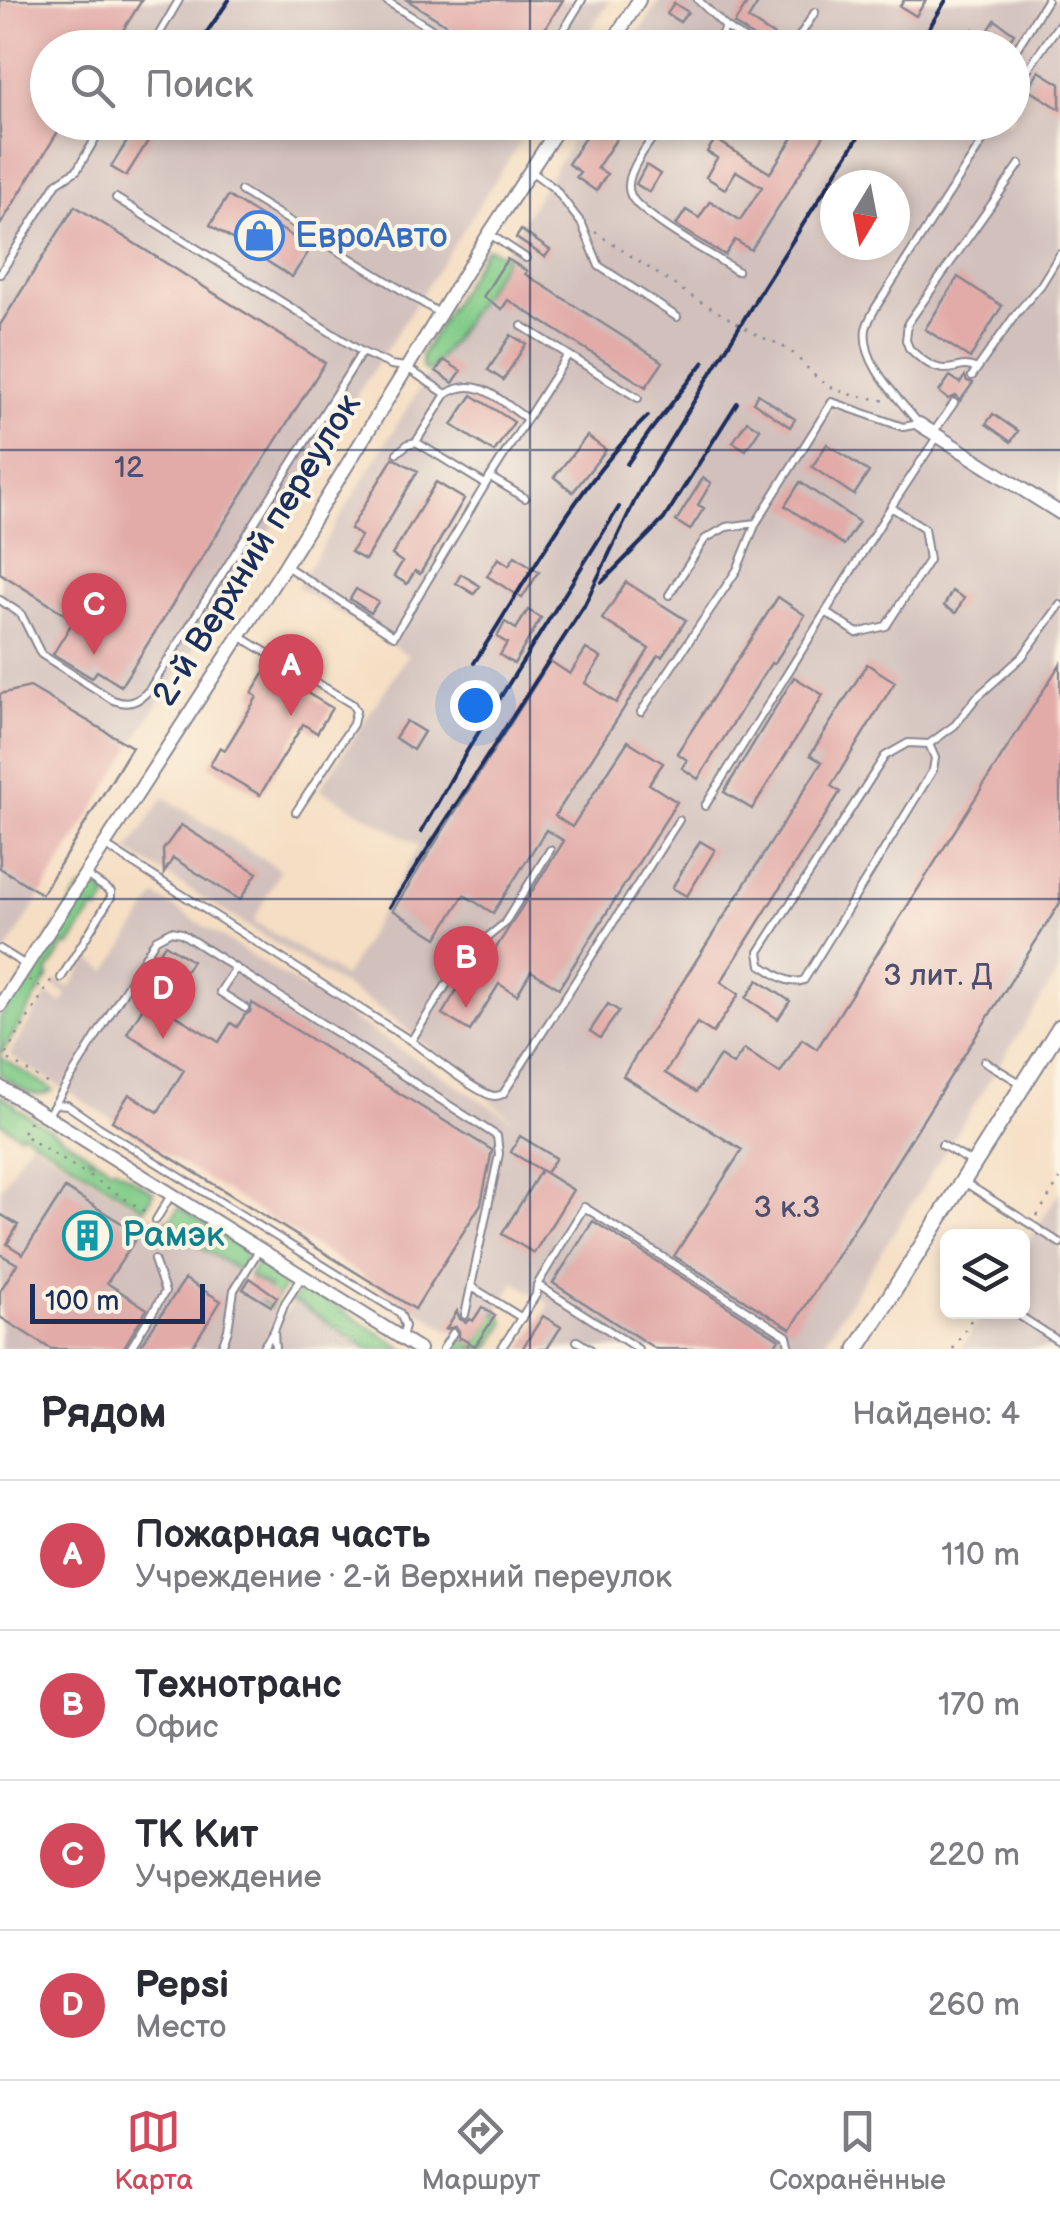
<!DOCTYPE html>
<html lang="ru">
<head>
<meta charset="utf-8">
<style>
  body { margin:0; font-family:"Balsamiq Sans",sans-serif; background:#f2f2f3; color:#2b2b33 }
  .controls { position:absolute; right:30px; bottom:30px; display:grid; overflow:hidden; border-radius:15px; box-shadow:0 5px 15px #0003 }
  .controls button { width:90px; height:90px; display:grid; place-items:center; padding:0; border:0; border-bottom:2px solid #e1e1e2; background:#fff; color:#2b2b33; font:50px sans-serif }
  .compass { position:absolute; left:820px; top:170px; width:90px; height:90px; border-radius:50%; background:#fff; box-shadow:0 5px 15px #0003; rotate:190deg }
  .scale { position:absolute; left:30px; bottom:25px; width:175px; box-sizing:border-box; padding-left:10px; border:5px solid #1b2f5e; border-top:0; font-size:28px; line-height:35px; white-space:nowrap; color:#1b2f5e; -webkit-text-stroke:8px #fcf5e5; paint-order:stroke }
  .you { position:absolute; left:475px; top:705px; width:35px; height:35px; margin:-25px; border:8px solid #fff; border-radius:50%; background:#1a73e8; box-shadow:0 0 0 15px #1a73e833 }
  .badge { display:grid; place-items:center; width:65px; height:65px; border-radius:50%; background:#d1495b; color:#fff; font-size:32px; font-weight:700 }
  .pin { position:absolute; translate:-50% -82px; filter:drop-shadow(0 2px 5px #0008) }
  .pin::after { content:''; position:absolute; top:52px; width:35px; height:30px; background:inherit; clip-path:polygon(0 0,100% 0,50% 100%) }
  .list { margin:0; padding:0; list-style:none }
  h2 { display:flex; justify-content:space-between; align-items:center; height:130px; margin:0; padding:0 40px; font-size:42px }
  h2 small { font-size:32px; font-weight:400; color:#7c7c81 }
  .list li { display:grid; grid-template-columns:65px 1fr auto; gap:30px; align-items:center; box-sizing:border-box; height:150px; padding:0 40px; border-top:2px solid #e1e1e2 }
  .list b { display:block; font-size:38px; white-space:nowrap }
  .list p { margin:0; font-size:32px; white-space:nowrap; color:#7c7c81 }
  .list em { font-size:32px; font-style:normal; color:#7c7c81 }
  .icon { flex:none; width:55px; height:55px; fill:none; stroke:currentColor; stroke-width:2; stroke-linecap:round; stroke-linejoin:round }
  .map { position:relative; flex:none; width:1060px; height:1349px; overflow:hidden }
  .search { position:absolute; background:#fff; box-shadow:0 5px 15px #0003; left:30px; right:30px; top:30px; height:110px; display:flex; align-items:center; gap:25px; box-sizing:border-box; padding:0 35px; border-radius:55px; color:#7c7c81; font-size:38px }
  .sheet { height:730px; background:#fff }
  nav { display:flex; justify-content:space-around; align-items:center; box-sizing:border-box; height:140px; border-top:2px solid #e1e1e2; background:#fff; font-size:28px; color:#7c7c81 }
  nav a { display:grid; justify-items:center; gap:5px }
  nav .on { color:#d1495b }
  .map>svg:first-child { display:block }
  .industrial { fill:#d1c0bc; fill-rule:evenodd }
  .green { fill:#82cc88; stroke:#4e7e73; stroke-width:2.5 }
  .building { fill:#e2aba8 }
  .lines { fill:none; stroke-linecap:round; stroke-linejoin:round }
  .service-casing { stroke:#888690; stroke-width:10 }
  .minor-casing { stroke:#888690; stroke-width:16 }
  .tertiary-casing { stroke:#888690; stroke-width:19 }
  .path { stroke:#888690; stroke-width:2.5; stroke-dasharray:2.5 8; stroke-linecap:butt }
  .service { stroke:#fff; stroke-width:6 }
  .minor { stroke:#fff; stroke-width:12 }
  .tertiary { stroke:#fff; stroke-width:15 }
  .rail { stroke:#1b2f5e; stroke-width:4 }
  .grid { fill:none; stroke:#1b2f5e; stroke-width:2.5; stroke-opacity:0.55 }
  .labels { text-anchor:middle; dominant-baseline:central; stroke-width:8; stroke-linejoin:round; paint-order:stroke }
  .number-label { font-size:30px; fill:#4d4e70 }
  .shop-label { font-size:35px; fill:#366cbe; stroke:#fcf5e5; text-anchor:start }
  .street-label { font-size:35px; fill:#1b2f5e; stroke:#fcf5e5 }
  .culture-label { font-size:35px; fill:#0d838f; stroke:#fcf5e5; text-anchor:start }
</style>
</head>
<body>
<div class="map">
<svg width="1060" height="1349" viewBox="0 0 1060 1349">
  <rect width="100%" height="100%" fill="#fcf5e5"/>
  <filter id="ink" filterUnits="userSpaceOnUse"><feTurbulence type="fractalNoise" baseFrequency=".01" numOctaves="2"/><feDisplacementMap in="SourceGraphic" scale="20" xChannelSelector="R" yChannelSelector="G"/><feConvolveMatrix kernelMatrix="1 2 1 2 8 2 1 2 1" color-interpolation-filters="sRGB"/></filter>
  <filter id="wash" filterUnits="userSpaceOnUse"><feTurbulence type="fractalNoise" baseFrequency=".0048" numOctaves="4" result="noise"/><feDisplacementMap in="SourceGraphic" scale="40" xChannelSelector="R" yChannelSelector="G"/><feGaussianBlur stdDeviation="2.25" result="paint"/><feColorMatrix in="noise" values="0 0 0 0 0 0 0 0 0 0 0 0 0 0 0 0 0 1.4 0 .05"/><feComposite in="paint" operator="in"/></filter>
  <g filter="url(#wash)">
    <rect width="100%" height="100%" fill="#f5dec3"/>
    <!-- industrial -->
    <path class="industrial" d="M0 0H610L580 47 48 48V122L532 123 142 729 0 962Z
      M660 0H1060V969L820 1349H522L550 1304 515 1282 475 1346 9 1055 47 994 62 1003 67 994 53 985 56 980 70 988 89 959 108 971 156 896 516 1122 387 1013 128 851 164 797 280 870 254 921 344 977 419 846 320 789 408 655 297 587 583 123 1012 122V48L630 47ZM835 185H895V245H835Z
      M30 1141 240 1271 237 1276 241 1279 245 1281 249 1276 269 1288 261 1302 285 1314 292 1302 299 1304 369 1349H0V1189Z
      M1060 1191V1349H961L984 1312H1022L1023 1250Z"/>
    <!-- green -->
    <path class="green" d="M489 248 506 257 454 338 428 372 423 369 421 355 485 249Z
      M87 886H94L109 895 99 911 94 909 69 947 65 945 47 973 49 976 0 1056V1018L80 890Z
      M0 1057 53 1090C35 1103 17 1085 0 1075Z
      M0 1095 16 1105 15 1107 90 1155 89 1157 91 1159 93 1157 112 1169 114 1167 153 1192 145 1209 22 1132 19 1135 0 1122Z
      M179 1207 245 1249V1261L240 1271 169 1228 170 1226 165 1222 166 1219 171 1220Z
      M265 1261 287 1275 286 1284 271 1308 261 1302 269 1288 249 1276 256 1264Z
      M302 1288 308 1289 404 1349H369L299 1304 292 1302Z
      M497 1311 504 1320V1325L488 1349H452L458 1336 475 1346Z"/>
    <g id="blocks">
      <!-- building -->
      <path class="building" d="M0 0H142L112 48H48V122H64L0 225Z
        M407 0H563L533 48H483Z
        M749 0H760L748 19 776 37 770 48 734 24Z
        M904 0H926L916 16 900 6Z
        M674 3 688 12 680 22 667 14Z
        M995 20 1014 33 1005 48H1001L987 38 981 48H971L964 43 973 29 985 36Z
        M831 33 855 48H822Z
        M1039 71 1060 84V109L1028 89Z
        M139 122H160L126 176 111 167Z
        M803 122H806L825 134 751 250 735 240 725 255 676 225 686 210 699 218 710 201 740 220 762 187 736 171 725 189 706 177 717 158 707 152 715 139 770 173Z
        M594 123 617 138 597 168 607 174 596 191 576 177 580 172 568 164Z
        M646 165 660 174 649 192 636 184Z
        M228 196 311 248 292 277 210 225Z
        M75 206 325 363 121 686 97 671 92 678 53 654 74 620 0 573V325Z
        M521 230 550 250 545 257 516 238Z
        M507 259 527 271 525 274 663 362 646 387 508 300 502 309 483 297Z
        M958 277 1002 306 970 358 925 329Z
        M511 335 526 344 503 380 488 370Z
        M444 360 461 371 453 383 436 371Z
        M950 376 960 383 965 376 967 381 973 383 960 401 956 396 948 399 939 392Z
        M758 394 795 419 790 427 753 402Z
        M472 395 514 422 494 452 452 425Z
        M993 414 1018 431 1011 442 986 424Z
        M747 421 760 429 746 450 733 442Z
        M587 436 606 450 573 492 554 477Z
        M827 444 869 472 854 495 812 467Z
        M393 458 418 471 365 560 351 552 361 536 350 529Z
        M703 478 711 483 698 505 704 508 690 530 676 521Z
        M436 482 464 499 420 574 415 571 407 584 394 576 402 562 392 555Z
        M800 482 859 522 844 545 785 506Z
        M515 556 539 572 522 598 487 576 498 558 509 565Z
        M461 574 480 586 474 594 456 583Z
        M626 582 686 620 662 657 658 655 555 816 572 827 628 741 663 763 649 784 677 802 559 988 531 971 517 995 499 984 470 1031 442 1014 471 967 480 973 564 841 546 830 493 913 464 895 437 938 393 910 550 661 570 674 586 649 601 658 585 683 616 703 649 649 602 619Z
        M356 589 378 602 371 613 350 599Z
        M952 591 964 598 956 613 944 606Z
        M778 597 805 615 774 664 771 663 698 779 682 768 687 760 677 753Z
        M528 610 541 618 514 664 500 655 507 643 497 637 505 622 516 629Z
        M867 664 895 682 831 786 840 792 721 982 739 994 713 1033 697 1023 665 1073 696 1092 720 1056 733 1065 744 1049 780 1073 802 1039 817 1049 1060 664V903L791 1329 674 1256 742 1150 623 1076 822 762 810 755Z
        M267 669 332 708 317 733 303 724 260 795 210 765 220 747 225 750 257 697 252 693Z
        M794 677 823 695 752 809 724 792Z
        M30 687 132 747 42 894 0 868V694Z
        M406 721 424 732 413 750 395 738Z
        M181 825 257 873 240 900 173 858 164 873 163 850Z
        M700 841 715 850 687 896 672 888Z
        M165 944 192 961 162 1007 219 1042 231 1023 237 1027 245 1015 250 1012 252 1003 492 1150 481 1204 415 1309 112 1121 129 1094 158 1112 184 1070 127 1033 149 998 136 990Z
        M758 980 790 1001 778 1019 746 998Z
        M608 1004 619 1011 600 1038 590 1031Z
        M520 1136 556 1158 546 1173 511 1152Z
        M541 1170 573 1190 534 1253 502 1234Z
        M65 1188 139 1234 107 1283 147 1309 123 1349H51L0 1317V1291L17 1264 0 1254V1214L18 1225 7 1244 23 1254Z
        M593 1221 779 1339 773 1349H656L553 1283Z
        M250 1278 277 1297 271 1306 243 1289Z
        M185 1279 221 1301 191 1349H138Z
        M482 1307 495 1316 475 1346 459 1337V1331L456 1327 446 1329 457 1311 460 1319 466 1322 470 1319 473 1321Z
        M543 1316 561 1327 547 1349H522Z"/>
    </g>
  </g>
  <g filter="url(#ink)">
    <use href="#blocks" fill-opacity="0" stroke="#888690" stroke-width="2.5"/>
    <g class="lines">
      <defs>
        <path id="service" d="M385 0 462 48
          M698 0 726 27 757 48
          M151 48 179 0
          M553 48 582 0
          M713 48 726 27
          M792 48 815 12
          M1012 56 1047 0
          M1012 92 1060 23
          M664 122C653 138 630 166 629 184 628 192 633 200 638 205 667 231 705 250 737 271
          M739 130 744 122
          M531 171 555 189 582 224 599 266 677 317
          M241 191 439 313
          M491 235 526 258
          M0 274 57 183 77 170 105 122
          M522 326 638 398
          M362 352 391 365 406 367 446 394C478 374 500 401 527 419
          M977 369C963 362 959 369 945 369 932 369 918 357 909 348L906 340 908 323 1020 164
          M972 376 1016 314 1041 285 1060 254
          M446 394 416 442 485 484
          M933 433 954 403
          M397 453 408 444 416 442
          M490 477 525 498
          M286 566 394 636 490 477 568 355
          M669 595 705 539 726 527 756 523
          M0 600 21 614 41 654 113 700C129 706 138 702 149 690L362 352 116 198
          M826 612 857 633 886 626 929 560 924 528 891 507 937 437
          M241 637 352 704 356 711 353 724 296 812
          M641 712 737 570 756 523 832 402 903 427 919 424C899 398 861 364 866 329 868 321 872 314 876 307L995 122
          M929 744 935 758 933 770 804 980C788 986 775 973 761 965L759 952 885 756 908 743 929 744 955 725 976 698 1022 657 1060 605
          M705 806 891 507
          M106 846 411 1041 465 955 504 924 550 850
          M0 949 24 964
          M235 969 220 992 245 1008
          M61 978 111 897V892L86 875
          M411 1041C427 1052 478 1095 495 1096 498 1096 500 1095 503 1094L679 820
          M984 1061 1022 1084
          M56 1104 67 1105 99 1127 400 1313 405 1326 402 1337
          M48 1115 156 939 171 931 181 933 497 1136 499 1154 465 1315
          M942 1145 973 1163
          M964 1182 1060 1243
          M156 1220 171 1195
          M538 1285 638 1349
          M472 1287 522 1318
          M1017 1314 1060 1342
          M274 1331 275 1349
          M577 1341 590 1349
          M130 1349 165 1292 154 1260
          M221 1349 228 1330 234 1290 259 1250
          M262 1349 274 1331 285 1303 302 1277
          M443 1349 453 1333
          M501 1349 536 1295 537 1285 584 1207 787 1336 790 1349"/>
        <path id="minor" d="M609 48 639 0
          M919 424 1060 513
          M0 1006 285 566 489 234 562 122
          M0 1087 419 1349"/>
        <path id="tertiary" d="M857 1349 1060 1027"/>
      </defs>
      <!-- service casing -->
      <use href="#service" class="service-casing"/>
      <!-- minor casing -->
      <use href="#minor" class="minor-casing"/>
      <!-- tertiary casing -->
      <use href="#tertiary" class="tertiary-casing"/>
      <!-- path -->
      <path class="path" d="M595 232 691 296 761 337 779 344 794 354 815 376 828 386 848 394 887 401
        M29 980 44 989
        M0 1054 53 1087
        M0 1063 52 979
        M30 1121 22 1134 151 1215
        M1037 1216 1060 1179
        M457 1339 473 1349
        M953 1349 976 1312"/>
      <!-- service -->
      <use href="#service" class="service"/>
      <!-- minor -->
      <use href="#minor" class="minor"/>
      <!-- tertiary -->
      <use href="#tertiary" class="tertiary"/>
      <!-- rail -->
      <path class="rail" d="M196 48 229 0
        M917 48 946 0
        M755 300 868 122
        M627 464 651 430 704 362
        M602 582 664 519 737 403
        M474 663C528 579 576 486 648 416
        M421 832 467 751 619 507
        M390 907 584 606 640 490 761 291"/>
    </g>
  </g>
  <!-- grid -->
  <path class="grid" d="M530 0V48M530 122V1349M0 450H1060M0 899H1060"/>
  <!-- icons -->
  <defs>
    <symbol id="shop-ring" viewBox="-11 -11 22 22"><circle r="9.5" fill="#fcf5e5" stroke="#3f7fe0" stroke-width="1.5"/><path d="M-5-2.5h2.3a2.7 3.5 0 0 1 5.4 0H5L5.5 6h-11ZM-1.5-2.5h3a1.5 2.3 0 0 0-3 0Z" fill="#3f7fe0"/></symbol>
    <symbol id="building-ring" viewBox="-11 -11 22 22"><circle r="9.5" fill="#fcf5e5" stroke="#0f9aa8" stroke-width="1.5"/><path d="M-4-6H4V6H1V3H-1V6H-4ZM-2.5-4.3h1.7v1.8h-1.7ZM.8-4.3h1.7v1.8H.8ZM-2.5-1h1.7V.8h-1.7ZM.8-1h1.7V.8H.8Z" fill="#0f9aa8"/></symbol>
  </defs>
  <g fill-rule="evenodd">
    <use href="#shop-ring" x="232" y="208" width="55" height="55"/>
    <use href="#building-ring" x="60" y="1208" width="55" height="55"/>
  </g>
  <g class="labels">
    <!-- number labels -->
    <g class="number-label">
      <text x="129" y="468">12</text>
      <text x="938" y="976">3 лит. Д</text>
      <text x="787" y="1208">3 к.3</text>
    </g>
    <!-- shop labels -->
    <g class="shop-label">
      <text x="295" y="236">ЕвроАвто</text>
    </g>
    <!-- street labels -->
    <g class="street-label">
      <text transform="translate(257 550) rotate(-58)">2-й Верхний переулок</text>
    </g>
    <!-- culture labels -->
    <g class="culture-label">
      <text x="122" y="1235">Рамэк</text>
    </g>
  </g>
</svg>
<div class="controls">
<button><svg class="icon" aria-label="layers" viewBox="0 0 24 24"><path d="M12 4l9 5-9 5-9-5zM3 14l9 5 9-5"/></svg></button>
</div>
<svg class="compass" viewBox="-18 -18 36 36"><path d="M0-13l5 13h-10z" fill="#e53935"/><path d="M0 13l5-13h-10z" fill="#7c7c81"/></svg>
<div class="scale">100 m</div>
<div class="you"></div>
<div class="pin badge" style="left:291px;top:716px">A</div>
<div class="pin badge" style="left:466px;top:1008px">B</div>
<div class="pin badge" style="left:94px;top:655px">C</div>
<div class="pin badge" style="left:163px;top:1039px">D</div>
<div class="search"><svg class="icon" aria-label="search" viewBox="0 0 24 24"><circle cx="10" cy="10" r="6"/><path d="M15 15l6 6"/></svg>Поиск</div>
</div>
<section class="sheet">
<h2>Рядом<small>Найдено: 4</small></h2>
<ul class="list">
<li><span class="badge">A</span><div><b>Пожарная часть</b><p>Учреждение · 2-й Верхний переулок</p></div><em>110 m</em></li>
<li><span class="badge">B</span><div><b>Технотранс</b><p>Офис</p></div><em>170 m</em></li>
<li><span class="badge">C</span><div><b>ТК Кит</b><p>Учреждение</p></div><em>220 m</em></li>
<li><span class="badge">D</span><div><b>Pepsi</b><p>Место</p></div><em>260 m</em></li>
</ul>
</section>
<nav>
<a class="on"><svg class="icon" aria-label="map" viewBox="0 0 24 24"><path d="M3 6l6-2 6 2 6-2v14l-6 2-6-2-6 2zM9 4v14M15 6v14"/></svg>Карта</a>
<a><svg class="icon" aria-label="directions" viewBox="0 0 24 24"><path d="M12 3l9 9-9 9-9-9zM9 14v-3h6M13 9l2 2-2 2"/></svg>Маршрут</a>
<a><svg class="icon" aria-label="saved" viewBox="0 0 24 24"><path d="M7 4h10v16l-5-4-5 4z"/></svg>Сохранённые</a>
</nav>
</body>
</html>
